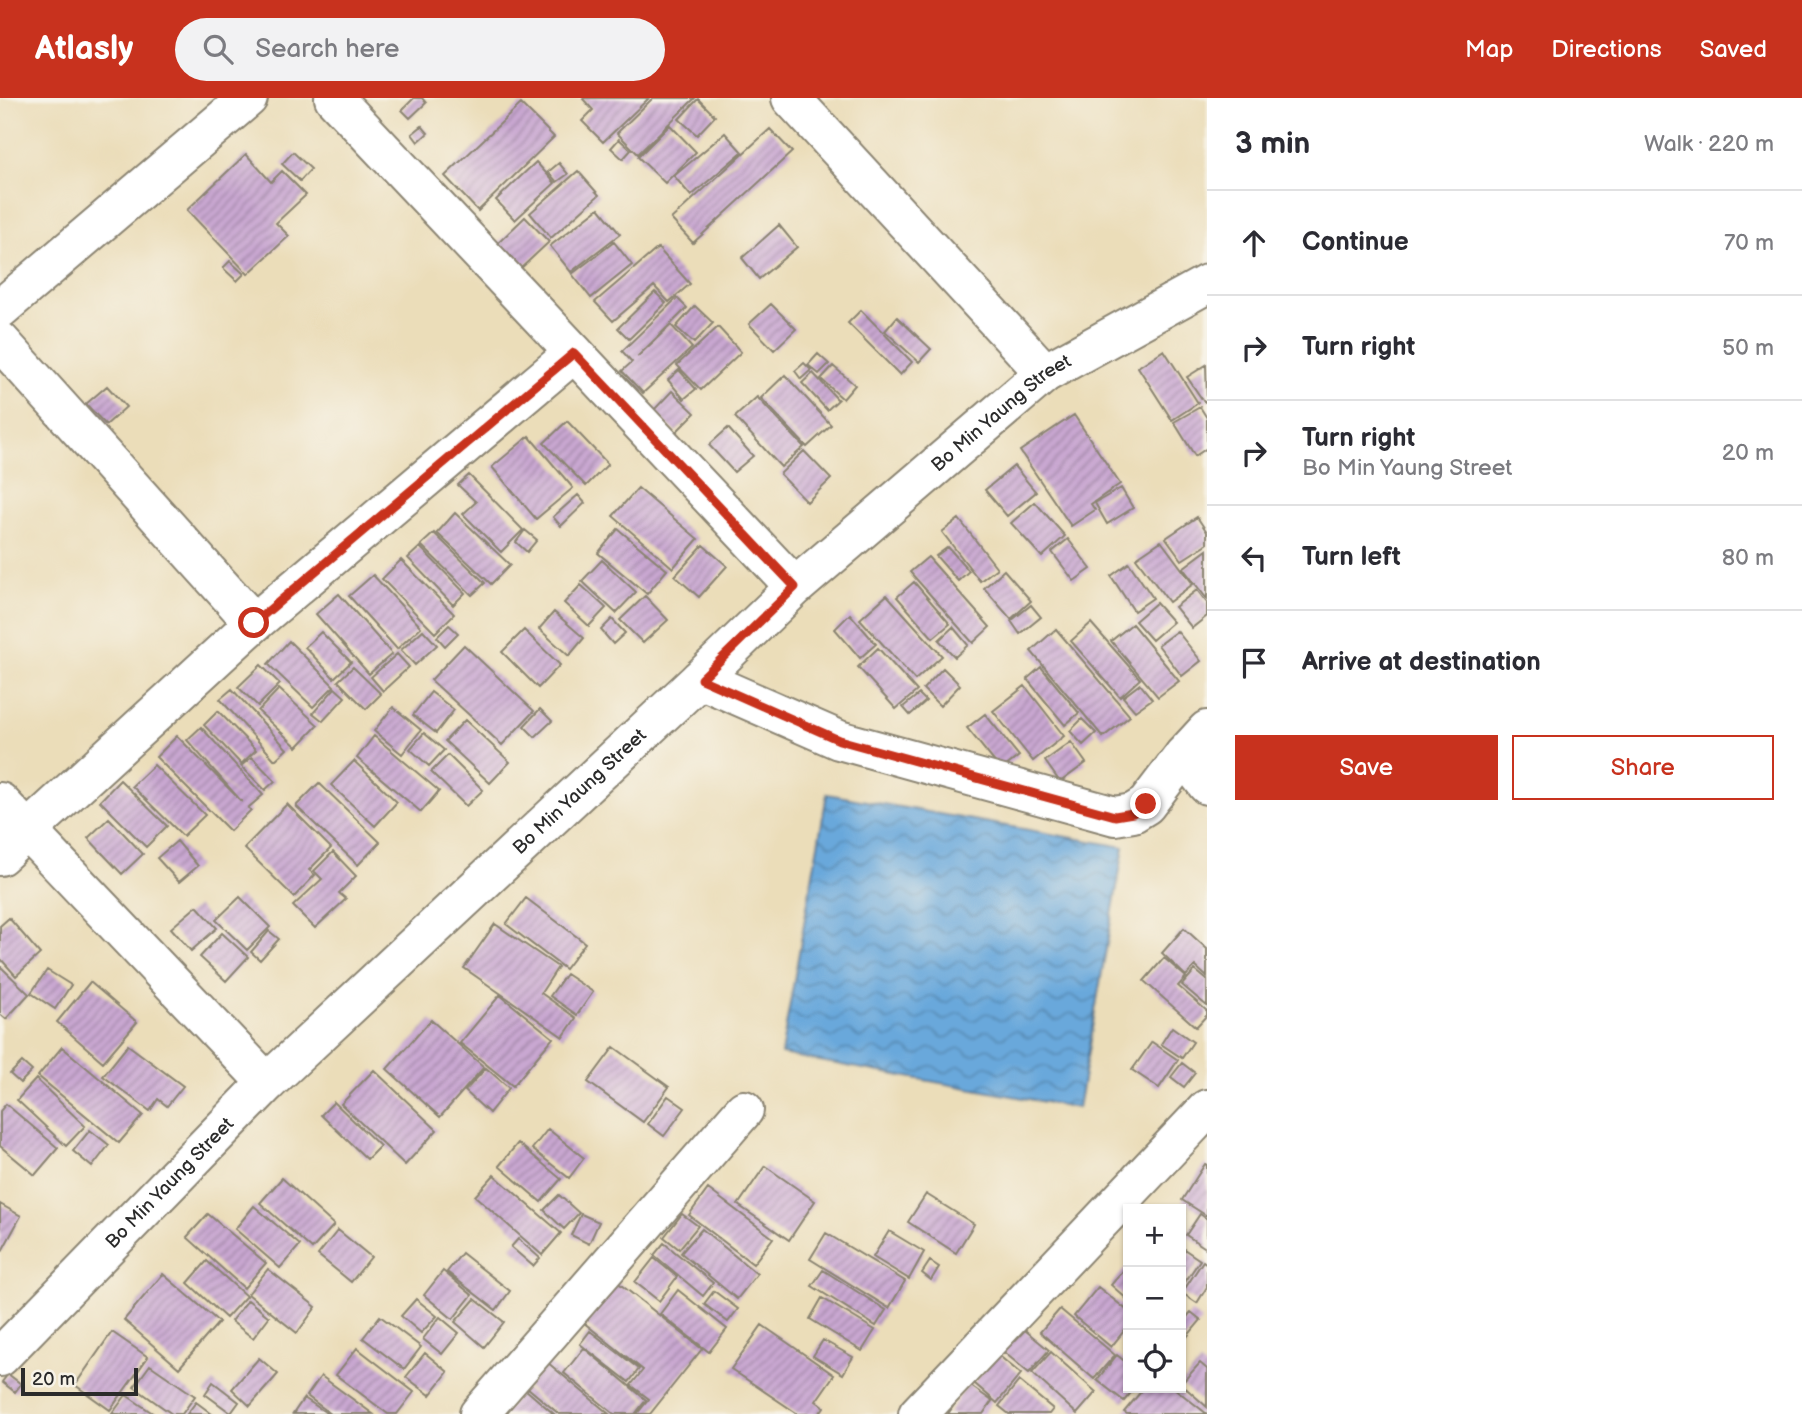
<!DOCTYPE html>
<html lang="en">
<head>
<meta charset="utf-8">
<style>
  body { margin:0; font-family:"Balsamiq Sans",sans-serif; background:#f2f2f3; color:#2b2b33 }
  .controls { position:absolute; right:21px; bottom:21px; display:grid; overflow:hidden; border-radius:0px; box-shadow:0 2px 5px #0004 }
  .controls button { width:63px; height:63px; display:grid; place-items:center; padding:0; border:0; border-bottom:2px solid #e1e1e2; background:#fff; color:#2b2b33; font:35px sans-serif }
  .scale { position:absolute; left:21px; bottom:18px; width:117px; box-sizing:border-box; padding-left:7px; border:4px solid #2b2b2b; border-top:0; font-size:19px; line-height:24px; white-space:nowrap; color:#2b2b2b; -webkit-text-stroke:5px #f7f3e8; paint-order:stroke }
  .stop { position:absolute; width:21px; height:21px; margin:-16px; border:5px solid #c8321e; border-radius:50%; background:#fff }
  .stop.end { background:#c8321e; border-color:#fff; box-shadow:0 2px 7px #0008 }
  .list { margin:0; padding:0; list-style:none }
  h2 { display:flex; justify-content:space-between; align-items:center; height:91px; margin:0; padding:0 28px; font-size:30px }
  h2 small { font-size:23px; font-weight:400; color:#7c7c81 }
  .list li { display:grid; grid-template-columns:46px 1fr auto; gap:21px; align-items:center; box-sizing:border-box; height:105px; padding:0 28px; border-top:2px solid #e1e1e2 }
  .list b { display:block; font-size:26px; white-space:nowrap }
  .list p { margin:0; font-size:23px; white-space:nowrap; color:#7c7c81 }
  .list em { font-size:23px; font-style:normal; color:#7c7c81 }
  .actions { display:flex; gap:14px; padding:21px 28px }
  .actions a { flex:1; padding:16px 0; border:2px solid #c8321e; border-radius:0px; text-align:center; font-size:24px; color:#c8321e }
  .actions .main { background:#c8321e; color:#fff }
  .icon { flex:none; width:38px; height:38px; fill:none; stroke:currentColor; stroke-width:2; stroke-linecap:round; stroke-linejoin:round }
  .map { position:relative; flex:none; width:1207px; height:1316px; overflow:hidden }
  header { display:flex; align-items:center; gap:42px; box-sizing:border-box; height:98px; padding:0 35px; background:#c8321e; color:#fff }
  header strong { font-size:33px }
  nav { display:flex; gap:38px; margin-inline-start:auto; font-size:24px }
  .search { width:490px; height:63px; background:#f2f2f3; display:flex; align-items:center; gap:18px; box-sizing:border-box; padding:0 24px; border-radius:38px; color:#7c7c81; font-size:26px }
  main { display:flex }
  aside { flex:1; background:#fff }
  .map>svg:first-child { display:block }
  .water { fill:url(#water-waves); stroke:#4a6a83; stroke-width:2 }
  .building { fill:url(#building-hatch) }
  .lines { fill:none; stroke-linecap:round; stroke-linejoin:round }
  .minor-casing { stroke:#8b8472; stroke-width:42 }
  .minor { stroke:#fff; stroke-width:38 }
  .route { stroke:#c8321e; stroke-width:9 }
  .labels { text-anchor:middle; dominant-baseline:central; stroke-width:7; stroke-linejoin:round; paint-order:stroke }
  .street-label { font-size:19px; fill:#2b2b2b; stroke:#f7f3e8 }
</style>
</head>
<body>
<header>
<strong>Atlasly</strong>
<div class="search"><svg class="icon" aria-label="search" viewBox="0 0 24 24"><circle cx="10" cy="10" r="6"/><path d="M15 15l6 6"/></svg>Search here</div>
<nav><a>Map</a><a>Directions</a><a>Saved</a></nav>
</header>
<main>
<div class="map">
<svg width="1207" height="1316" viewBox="0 0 1207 1316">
  <defs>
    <pattern id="water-waves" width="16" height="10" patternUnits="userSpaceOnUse" patternTransform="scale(1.75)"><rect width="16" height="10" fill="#69a8db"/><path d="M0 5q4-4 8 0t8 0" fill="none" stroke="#5789b2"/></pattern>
    <pattern id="building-hatch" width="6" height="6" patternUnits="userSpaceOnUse" patternTransform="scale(1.75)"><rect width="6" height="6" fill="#c9a7d1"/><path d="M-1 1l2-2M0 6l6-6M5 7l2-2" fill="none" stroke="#a388aa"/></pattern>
  </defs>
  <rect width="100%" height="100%" fill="#f7f3e8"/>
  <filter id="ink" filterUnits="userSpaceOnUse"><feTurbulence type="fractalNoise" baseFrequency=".0143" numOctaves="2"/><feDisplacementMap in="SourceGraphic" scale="14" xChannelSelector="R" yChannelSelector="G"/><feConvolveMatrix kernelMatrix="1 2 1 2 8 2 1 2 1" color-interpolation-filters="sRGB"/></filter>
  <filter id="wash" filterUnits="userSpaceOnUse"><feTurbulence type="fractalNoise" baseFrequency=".00686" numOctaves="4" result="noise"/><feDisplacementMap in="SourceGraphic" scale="28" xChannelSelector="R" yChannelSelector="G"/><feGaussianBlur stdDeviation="1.57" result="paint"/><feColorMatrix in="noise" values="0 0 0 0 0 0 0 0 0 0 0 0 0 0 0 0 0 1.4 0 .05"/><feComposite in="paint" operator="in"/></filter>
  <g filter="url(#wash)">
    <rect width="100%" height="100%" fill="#ebddb9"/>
    <!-- water -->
    <path class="water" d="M827 696 1124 749 1078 1010 781 956Z"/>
    <g id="blocks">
      <!-- building -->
      <path class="building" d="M414 0H422L426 5 410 20 402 12Z
        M584 0H649L603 44 582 23 593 12 583 1Z
        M653 0H695L638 56 617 35Z
        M698 1 715 18 697 37 679 21Z
        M521 6 554 39 478 113 445 78Z
        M670 27 696 54 665 85 638 59Z
        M422 28 428 35 418 44 412 36Z
        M770 31 792 54 693 145 671 121Z
        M725 35 742 54 691 98 674 78Z
        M619 41 631 52 623 61 611 50Z
        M293 54 311 71 300 83 282 66Z
        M246 56 271 84 282 73 306 97 276 125 289 138 248 176 187 112Z
        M536 64 555 85 515 122 496 102Z
        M559 65 568 76 557 84 548 74Z
        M578 73 599 97 551 140 530 115Z
        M599 110 620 136 571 174 550 148Z
        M525 119 549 144 519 172 496 147Z
        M779 127 797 149 759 181 742 160Z
        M614 144 632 167 591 200 572 176Z
        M658 150 690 186 669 204 654 188 613 223 595 204Z
        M230 163 244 176 237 183 223 170Z
        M655 194 666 205 629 241 618 230Z
        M677 200 687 210 637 259 671 227 692 250 643 295 622 273 632 264 622 253Z
        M771 206 796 231 774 252 749 226Z
        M695 208 713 225 694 245 676 229Z
        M861 212 912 264 900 277 848 225Z
        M897 219 931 251 919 264 885 233Z
        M718 229 741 254 701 292 677 267Z
        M1164 252 1198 305 1172 322 1138 269Z
        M818 256 829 266 819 276 808 267Z
        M804 265 811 272 801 281 795 273Z
        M1206 267 1207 303 1204 304 1187 279Z
        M833 268 855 287 843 301 821 281Z
        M679 272 696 291 684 301 668 282Z
        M813 275 838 302 827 312 802 285Z
        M785 277 831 327 807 349 761 300Z
        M107 288 126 309 106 327 86 306Z
        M672 293 695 315 676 334 653 313Z
        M757 299 804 349 781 369 735 319Z
        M1200 309 1207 320V350L1195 358 1174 324Z
        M1074 317 1120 386 1091 406 1095 412 1071 428 1020 353Z
        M567 323 608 366 586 388 544 345Z
        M728 330 753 358 734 374 709 347Z
        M529 338 573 390 536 421 492 369Z
        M804 353 831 381 807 404 780 376Z
        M1014 368 1036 394 1007 418 985 392Z
        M469 377 523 432 501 454 463 416 476 404 458 387Z
        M638 390 698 441 673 470 613 418Z
        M1121 390 1133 410 1107 426 1095 405Z
        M578 397 585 405 561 428 553 419Z
        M1035 404 1065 438 1042 459 1011 425Z
        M455 415 510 467 491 486 437 435Z
        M1197 419 1207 434V446L1182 462 1166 440Z
        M959 421 997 470 980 483 942 434Z
        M618 431 667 472 647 496 598 455Z
        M525 432 537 442 527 454 516 444Z
        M434 435 485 485 472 497 421 447Z
        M1068 441 1091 471 1074 483 1052 454Z
        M1161 443 1193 486 1169 504 1136 460Z
        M703 447 727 468 699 499 675 478Z
        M420 449 465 495 453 507 408 460Z
        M948 449 969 473 958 483 936 458Z
        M1207 452V501L1183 470Z
        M928 459 990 529 973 545 910 474Z
        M401 462 454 516 435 535 382 481Z
        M602 462 636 494 616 515 582 483Z
        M1129 465 1153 500 1134 513 1111 478Z
        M1004 472 1031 503 1011 521 984 490Z
        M373 477 421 529 397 551 349 498Z
        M914 484 950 526 933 540 897 499Z
        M581 487 606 510 589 528 564 505Z
        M1197 492 1207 505V518L1192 530 1175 509Z
        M339 496 392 556 369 576 316 516Z
        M887 497 942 558 915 582 860 521Z
        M645 498 668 522 643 545 620 522Z
        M1156 505 1173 524 1152 542 1135 523Z
        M1031 507 1041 519 1020 536 1011 523Z
        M554 514 584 540 569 558 539 531Z
        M850 516 876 546 860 560 835 531Z
        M612 521 625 535 613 546 601 532Z
        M1091 525 1140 581 1120 599 1071 543Z
        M1132 526 1179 583 1158 599 1111 543Z
        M449 527 458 535 445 548 437 539Z
        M953 529 968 547 955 559 939 542Z
        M1056 531 1130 618 1103 639 1031 553Z
        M423 532 437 547 415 567 401 552Z
        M524 532 560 567 538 590 502 554Z
        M1177 533 1201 563 1182 578 1158 547Z
        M321 534 351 564 334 580 305 549Z
        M289 543 334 588 313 609 268 566Z
        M464 547 534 613 502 647 431 582Z
        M878 550 917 593 896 611 858 569Z
        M397 556 409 569 383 593 371 579Z
        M261 567 280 586 258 608 238 589Z
        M353 569 381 596 366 611 338 583Z
        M1041 569 1079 615 1065 627 1027 581Z
        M943 570 960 587 940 608 923 591Z
        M1140 586 1152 601 1135 613 1123 599Z
        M1025 588 1064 638 1033 663 993 613Z
        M335 590 345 599 323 623 313 615Z
        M232 591 287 651 275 662 220 601Z
        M279 591 318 627 297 649 258 613Z
        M431 594 454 612 436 635 413 617Z
        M919 596 926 603 910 617 903 609Z
        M393 609 421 632 402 656 374 633Z
        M540 611 552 623 535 639 524 628Z
        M218 613 256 652 241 666 204 627Z
        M985 616 1019 658 1001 672 967 630Z
        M1082 621 1096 635 1083 647 1070 633Z
        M465 622 510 664 490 685 445 643Z
        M201 629 263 697 248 710 251 712 230 733 156 659 177 638 242 704 187 642Z
        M424 635 444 652 429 668 410 651Z
        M374 638 439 693 421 714 357 660Z
        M1071 644 1086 665 1060 684 1045 663Z
        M448 657 483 692 466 708 431 674Z
        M252 659 275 683 265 692 241 668Z
        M354 663 397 704 375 728 331 687Z
        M154 667 205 717 183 738 132 688Z
        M120 682 167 728 146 749 100 703Z
        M319 685 380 744 358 767 296 708Z
        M287 706 331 750 309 772 315 777 294 799 244 750Z
        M109 720 143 756 122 776 88 740Z
        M177 743 198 768 179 784 157 760Z
        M333 754 356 778 339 795 346 801 315 830 293 808 322 781 314 773Z
        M240 799 270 829 247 852 216 822Z
        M526 800 585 845 565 871 506 826Z
        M197 808 217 830 191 853 171 830Z
        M9 820 40 856 16 878 0 860V828Z
        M495 826 558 869 541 895 576 920 563 939 464 870Z
        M1184 830 1207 851V879L1195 868 1186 878 1162 855Z
        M269 833 279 841 260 862 251 854Z
        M222 835 248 859 226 883 200 859Z
        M1164 860 1186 879 1178 888 1207 913V917L1196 929 1144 883Z
        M0 868 29 896 6 921 0 916Z
        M47 872 71 887 55 911 31 895Z
        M1195 872 1207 882V908L1182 887Z
        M566 876 593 894 577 917 550 898Z
        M90 884 137 924 103 964 57 924Z
        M500 897 553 940 513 988 460 945Z
        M431 922 484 969 440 1019 387 971Z
        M1172 929 1193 944 1182 960 1161 946Z
        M1152 944 1178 962 1159 990 1132 972Z
        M128 947 183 988 167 1008 158 1001 150 1013 103 978Z
        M62 949 143 1017 119 1045 38 978Z
        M614 949 669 989 643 1024 588 984Z
        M22 964 32 973 20 985 10 976Z
        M1182 965 1195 975 1184 989 1171 979Z
        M486 970 509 990 489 1015 465 993Z
        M374 972 437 1032 405 1067 341 1006Z
        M36 981 85 1028 66 1048 17 1002Z
        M668 998 685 1010 664 1038 648 1026Z
        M334 1004 380 1048 367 1061 321 1017Z
        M6 1006 58 1050 35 1077 0 1048V1013Z
        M548 1031 584 1060 569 1080 532 1051Z
        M90 1032 109 1047 92 1069 73 1053Z
        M518 1045 561 1081 541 1104 499 1068Z
        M1205 1066 1207 1067V1118L1182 1102Z
        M765 1068 815 1103 789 1142 738 1107Z
        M494 1077 561 1135 542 1157 475 1098Z
        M282 1080 334 1127 312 1151 260 1105Z
        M708 1091 773 1140 753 1166 689 1117Z
        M926 1096 974 1126 956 1155 908 1124Z
        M559 1097 579 1115 564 1131 544 1112Z
        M0 1106 21 1118 2 1153H0Z
        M254 1108 300 1147 280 1170 235 1131Z
        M208 1116 266 1165 244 1190 187 1139Z
        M581 1116 599 1124 589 1146 571 1137Z
        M682 1116 698 1128 679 1151 664 1139Z
        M1200 1116 1207 1121V1151L1186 1137Z
        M702 1131 757 1176 737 1201 681 1155Z
        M338 1132 371 1159 351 1184 318 1157Z
        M889 1133 924 1154 909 1181 873 1159Z
        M826 1135 905 1183 889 1210 810 1161Z
        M518 1141 540 1160 533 1168 511 1149Z
        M664 1145 713 1185 703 1198 654 1157Z
        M1181 1149 1200 1162 1181 1190Z
        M462 1155 510 1193 496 1212 447 1174Z
        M654 1160 677 1179 659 1203 635 1184Z
        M207 1163 246 1198 226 1220 188 1185Z
        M930 1163 939 1169 931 1182 922 1175Z
        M1203 1163 1207 1166V1189L1197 1205 1182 1195Z
        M1128 1167V1202L1111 1187Z
        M268 1171 316 1209 297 1235 248 1196Z
        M823 1172 886 1212 876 1228 812 1188Z
        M443 1173 472 1197 453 1221 424 1197Z
        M163 1176 219 1224 179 1270 124 1222Z
        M616 1183 702 1251 650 1316H637L649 1301 631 1287 643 1272 583 1224Z
        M1098 1189 1128 1213V1228L1111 1249 1074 1218Z
        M678 1192 727 1231 709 1254 660 1216Z
        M714 1193 738 1211 728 1224 704 1206Z
        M822 1200 875 1232 862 1253 810 1221Z
        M416 1201 437 1218 421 1235 401 1218Z
        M475 1201 504 1224 484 1249 455 1224Z
        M248 1202 269 1219 253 1240 231 1223Z
        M1060 1211 1115 1257 1094 1281 1040 1234Z
        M1191 1214 1201 1222 1181 1246V1226Z
        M380 1218 421 1249 404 1271 363 1240Z
        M440 1219 459 1235 442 1256 423 1241Z
        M762 1227 834 1277 816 1303 824 1309 819 1316H798L731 1271Z
        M1020 1228 1049 1252 1029 1275 1000 1251Z
        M590 1233 639 1271 629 1284 580 1246Z
        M112 1234 148 1259 110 1312 75 1287Z
        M823 1242 853 1259 843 1276 813 1258Z
        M357 1250 414 1294 397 1316H388L336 1277Z
        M584 1250 646 1302 635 1316H614L564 1275Z
        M1051 1254 1096 1294 1077 1316 1032 1275Z
        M425 1255 448 1274 430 1297 406 1279Z
        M997 1256 1021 1276 997 1305 974 1285Z
        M1117 1257 1128 1266V1290H1135L1124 1303 1097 1282Z
        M259 1260 278 1276 250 1308 232 1291Z
        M547 1264 609 1316H559L527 1289Z
        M1200 1265 1207 1271V1309L1181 1286Z
        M150 1267 195 1298 182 1316H172L134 1289Z
        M8 1276 21 1286 15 1294 2 1284Z
        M321 1278 373 1316H331L307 1298Z
        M1019 1283 1053 1311 1049 1316H1009L999 1308Z
        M213 1284 239 1304 231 1315 205 1296Z
        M968 1286 992 1303 983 1316H948Z
        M1144 1290H1174L1207 1316H1127L1124 1314Z
        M525 1291 554 1316H503Z
        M126 1297 154 1316H112Z
        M304 1300 328 1316H293Z
        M196 1304 212 1316H187Z"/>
    </g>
  </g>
  <g filter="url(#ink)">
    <use href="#blocks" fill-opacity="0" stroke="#8b8472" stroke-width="2"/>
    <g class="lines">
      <defs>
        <g id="minor">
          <path d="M334 0 795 489"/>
          <path d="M791 0 1045 275"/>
          <path d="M0 211 248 0"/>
          <path d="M0 243 254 525"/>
          <path d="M700 581 839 642 1115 718 1133 715 1146 707 1184 657 1207 632"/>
          <path d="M1184 657 1207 687"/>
          <path d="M0 704 267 985"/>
          <path d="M0 758 254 525 574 255"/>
          <path id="s1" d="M0 1259 267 985 700 581 795 489 1045 275 1207 186"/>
          <path d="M479 1316 744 1012"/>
          <path d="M918 1316 1207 1011"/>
        </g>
      </defs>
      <!-- minor casing -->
      <use href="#minor" class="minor-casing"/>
      <!-- minor -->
      <use href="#minor" class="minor"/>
    </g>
  </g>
  <g class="lines" filter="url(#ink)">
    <!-- route -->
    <path class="route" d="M254 525 574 255 795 489 701 581 839 642 1115 718 1133 715 1146 706"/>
  </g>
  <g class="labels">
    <!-- street labels -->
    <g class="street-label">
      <text stroke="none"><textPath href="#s1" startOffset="1377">Bo Min Yaung Street</textPath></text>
      <text stroke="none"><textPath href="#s1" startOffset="810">Bo Min Yaung Street</textPath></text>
      <text stroke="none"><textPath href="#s1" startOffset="243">Bo Min Yaung Street</textPath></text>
    </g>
  </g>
</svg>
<div class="controls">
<button>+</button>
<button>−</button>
<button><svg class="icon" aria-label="locate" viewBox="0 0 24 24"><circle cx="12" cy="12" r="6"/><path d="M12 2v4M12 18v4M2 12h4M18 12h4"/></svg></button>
</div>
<div class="scale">20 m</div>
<div class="stop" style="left:254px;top:525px"></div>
<div class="stop end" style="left:1146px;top:706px"></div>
</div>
<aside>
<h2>3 min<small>Walk · 220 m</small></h2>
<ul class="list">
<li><svg class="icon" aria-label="ahead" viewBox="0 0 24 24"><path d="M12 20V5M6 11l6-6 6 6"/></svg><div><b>Continue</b></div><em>70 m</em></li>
<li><svg class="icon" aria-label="right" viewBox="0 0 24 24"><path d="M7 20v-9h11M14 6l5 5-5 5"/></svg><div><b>Turn right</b></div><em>50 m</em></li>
<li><svg class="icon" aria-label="right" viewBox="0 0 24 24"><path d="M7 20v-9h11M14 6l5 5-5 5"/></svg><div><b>Turn right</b><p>Bo Min Yaung Street</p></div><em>20 m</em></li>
<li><svg class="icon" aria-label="left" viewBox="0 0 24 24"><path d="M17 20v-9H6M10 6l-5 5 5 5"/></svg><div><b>Turn left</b></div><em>80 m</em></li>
<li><svg class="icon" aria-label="arrive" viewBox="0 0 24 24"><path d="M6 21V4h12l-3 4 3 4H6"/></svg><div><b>Arrive at destination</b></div></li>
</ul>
<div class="actions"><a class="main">Save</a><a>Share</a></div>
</aside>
</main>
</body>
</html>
